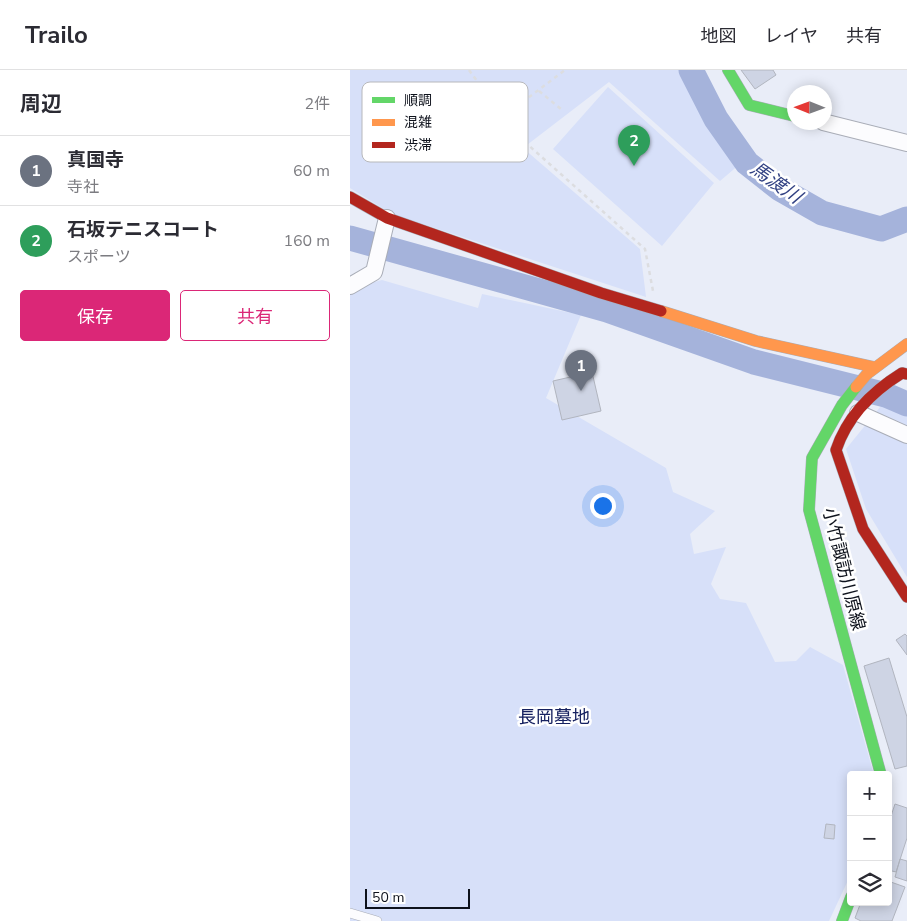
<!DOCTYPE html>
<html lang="ja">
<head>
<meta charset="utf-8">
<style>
  body { margin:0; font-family:"Nunito Sans","Noto Sans JP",sans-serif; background:#f2f2f3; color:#2b2b33 }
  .controls { position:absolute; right:15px; bottom:15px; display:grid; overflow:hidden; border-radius:5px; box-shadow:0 2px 12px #0003 }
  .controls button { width:45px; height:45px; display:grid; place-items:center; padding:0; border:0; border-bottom:1px solid #e1e1e2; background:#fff; color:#2b2b33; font:25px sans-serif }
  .compass { position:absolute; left:437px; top:15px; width:45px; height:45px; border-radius:50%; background:#fff; box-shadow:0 2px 12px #0003; rotate:271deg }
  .scale { position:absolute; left:15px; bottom:12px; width:105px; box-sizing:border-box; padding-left:5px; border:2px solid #0e121c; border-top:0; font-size:14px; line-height:18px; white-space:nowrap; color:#0e121c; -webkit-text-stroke:4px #fff; paint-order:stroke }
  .you { position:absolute; left:252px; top:435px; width:18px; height:18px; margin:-12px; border:4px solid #fff; border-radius:50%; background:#1a73e8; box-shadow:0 0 0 8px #1a73e833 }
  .badge { display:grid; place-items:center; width:32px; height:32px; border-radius:50%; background:#db2777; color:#fff; font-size:16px; font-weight:700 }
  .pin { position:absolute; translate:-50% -41px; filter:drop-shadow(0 1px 2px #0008) }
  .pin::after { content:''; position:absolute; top:26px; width:18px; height:15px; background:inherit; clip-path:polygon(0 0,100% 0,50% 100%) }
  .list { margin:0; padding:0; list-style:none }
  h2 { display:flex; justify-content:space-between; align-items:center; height:65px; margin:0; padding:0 20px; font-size:21px }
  h2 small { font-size:16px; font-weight:400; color:#7c7c81 }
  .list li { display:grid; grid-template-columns:32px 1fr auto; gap:15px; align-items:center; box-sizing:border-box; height:70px; padding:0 20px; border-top:1px solid #e1e1e2 }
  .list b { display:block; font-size:19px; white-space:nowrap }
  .list p { margin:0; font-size:16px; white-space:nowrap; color:#7c7c81 }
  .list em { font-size:16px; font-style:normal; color:#7c7c81 }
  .actions { display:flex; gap:10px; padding:15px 20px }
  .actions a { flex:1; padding:11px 0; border:1px solid #db2777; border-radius:5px; text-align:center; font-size:18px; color:#db2777 }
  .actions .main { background:#db2777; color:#fff }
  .icon { flex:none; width:28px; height:28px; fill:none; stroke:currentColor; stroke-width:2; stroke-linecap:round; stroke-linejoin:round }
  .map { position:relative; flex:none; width:557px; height:851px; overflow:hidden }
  header { display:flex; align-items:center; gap:30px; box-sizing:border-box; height:70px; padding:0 25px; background:#fff; border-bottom:1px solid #e1e1e2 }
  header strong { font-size:24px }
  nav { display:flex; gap:28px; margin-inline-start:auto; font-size:18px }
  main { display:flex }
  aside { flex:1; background:#fff }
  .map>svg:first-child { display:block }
  .green { fill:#d7e0f9 }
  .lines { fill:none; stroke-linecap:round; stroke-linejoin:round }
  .river { stroke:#a5b3db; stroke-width:25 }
  .building { fill:#ced4e4; stroke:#b1b5bf }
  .lane-casing { stroke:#a9adb7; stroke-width:10 }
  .street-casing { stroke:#a9adb7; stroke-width:18 }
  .fast-casing { stroke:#a9adb7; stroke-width:12 }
  .slow-casing { stroke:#a9adb7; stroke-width:12 }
  .jam-casing { stroke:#a9adb7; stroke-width:12 }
  .path { stroke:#dcdde0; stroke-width:2.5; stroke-dasharray:4 4; stroke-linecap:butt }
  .lane { stroke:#fcfcfe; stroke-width:9 }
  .street { stroke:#fcfcfe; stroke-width:16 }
  .fast { stroke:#63d668; stroke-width:11 }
  .slow { stroke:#ff974d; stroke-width:11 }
  .jam { stroke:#b3261e; stroke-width:11 }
  .labels { text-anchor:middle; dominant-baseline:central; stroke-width:5; stroke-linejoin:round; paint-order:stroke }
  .street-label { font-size:18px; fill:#0e121c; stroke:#fff }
  .park-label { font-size:18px; fill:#162160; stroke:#fff }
  .water-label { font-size:19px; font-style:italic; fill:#314183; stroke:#fff }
  .key { fill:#fff; stroke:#b7b8bb; stroke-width:1 }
  .key-label { font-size:14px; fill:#0e121c }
</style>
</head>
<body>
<header>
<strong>Trailo</strong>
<nav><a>地図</a><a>レイヤ</a><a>共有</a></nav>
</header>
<main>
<aside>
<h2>周辺<small>2件</small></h2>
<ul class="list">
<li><span class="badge" style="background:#6b7280">1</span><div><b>真国寺</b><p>寺社</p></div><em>60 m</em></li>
<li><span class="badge" style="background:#2e9e5b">2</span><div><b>石坂テニスコート</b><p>スポーツ</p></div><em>160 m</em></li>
</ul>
<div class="actions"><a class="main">保存</a><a>共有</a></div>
</aside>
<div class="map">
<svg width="557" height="851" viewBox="0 0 557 851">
  <rect width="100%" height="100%" fill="#e9edf8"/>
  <!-- green -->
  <path class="green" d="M0 0H332L390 94 370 111 259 12 173 78 290 179 296 227 42 144 0 118Z
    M258 17 364 113 312 176 203 79Z
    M32 210 128 238 132 224 231 245 196 328 316 398 323 422 365 441 340 464 344 484 376 477 361 514 370 529 396 533 425 592 446 591 460 577 493 595 524 705H501V804L479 851H0V222L13 215Z
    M535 331 557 340V507L516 439 496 379Z"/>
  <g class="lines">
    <!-- river -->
    <path class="river" d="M341 0 366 49 397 93 430 119 472 143 531 159 557 149
      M0 168 257 240 404 292 536 325 557 334"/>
  </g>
  <!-- building -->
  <path class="building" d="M391 0H423L426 5 405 19Z
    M242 302 251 341 212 350 203 311Z
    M555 564 557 566V585L546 570Z
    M539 588 557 647V696L545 699 514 596Z
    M545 734 557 738V768L546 802 538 800V755Z
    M476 754 485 755 484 769 474 768Z
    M550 789 557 791V811L545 807Z
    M538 811 555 817 542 851H511L505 848 511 832H538Z"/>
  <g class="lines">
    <defs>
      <path id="lane" d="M0 843 27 851"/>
      <path id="street" d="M473 52 557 73
        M0 216 24 202 37 148
        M508 343 557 365"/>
      <path id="fast" d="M378 0 399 35 444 46
        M506 317 492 335 462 388 459 440 531 705
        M492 851 501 827"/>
      <path id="slow" d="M311 241 406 271 524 297
        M506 317 517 304 557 274"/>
      <path id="jam" d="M0 127 37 148 251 223 311 241
        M557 304 552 303C523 321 497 347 486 380L513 459 557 527"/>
    </defs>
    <!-- lane casing -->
    <use href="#lane" class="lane-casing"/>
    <!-- street casing -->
    <use href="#street" class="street-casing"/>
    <!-- fast casing -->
    <use href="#fast" class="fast-casing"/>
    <!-- slow casing -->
    <use href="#slow" class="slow-casing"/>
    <!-- jam casing -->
    <use href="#jam" class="jam-casing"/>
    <!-- path -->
    <path class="path" d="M119 0C133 21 144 26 166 37L176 73 295 179 303 221
      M189 21 211 39
      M166 37 215 0"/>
    <!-- lane -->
    <use href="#lane" class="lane"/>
    <!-- street -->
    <use href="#street" class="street"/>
    <!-- fast -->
    <use href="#fast" class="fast"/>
    <!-- slow -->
    <use href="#slow" class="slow"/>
    <!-- jam -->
    <use href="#jam" class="jam"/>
  </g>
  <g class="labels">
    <!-- street labels -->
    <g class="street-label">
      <text transform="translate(494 499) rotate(76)">小竹諏訪川原線</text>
    </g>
    <!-- park labels -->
    <g class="park-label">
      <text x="204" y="647">長岡墓地</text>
    </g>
    <!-- water labels -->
    <g class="water-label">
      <text transform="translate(426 113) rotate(35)">馬渡川</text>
    </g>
  </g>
  <!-- legend -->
  <rect x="12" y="12" width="166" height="80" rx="8" class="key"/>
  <rect x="22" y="27" width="23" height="6" fill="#63d668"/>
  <rect x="22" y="49" width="23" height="7" fill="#ff974d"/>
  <rect x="22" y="72" width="23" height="6" fill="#b3261e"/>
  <g class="key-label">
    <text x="54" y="35">順調</text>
    <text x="54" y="57">混雑</text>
    <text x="54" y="80">渋滞</text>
  </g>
</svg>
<div class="controls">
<button>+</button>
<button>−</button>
<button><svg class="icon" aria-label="layers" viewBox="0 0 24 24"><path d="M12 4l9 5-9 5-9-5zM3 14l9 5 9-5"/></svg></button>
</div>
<svg class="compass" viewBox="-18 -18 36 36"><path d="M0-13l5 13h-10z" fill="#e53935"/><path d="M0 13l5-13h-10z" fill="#7c7c81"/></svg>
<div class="scale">50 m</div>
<div class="you"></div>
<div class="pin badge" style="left:231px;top:321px;background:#6b7280">1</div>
<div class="pin badge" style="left:284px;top:96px;background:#2e9e5b">2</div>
</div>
</main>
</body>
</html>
